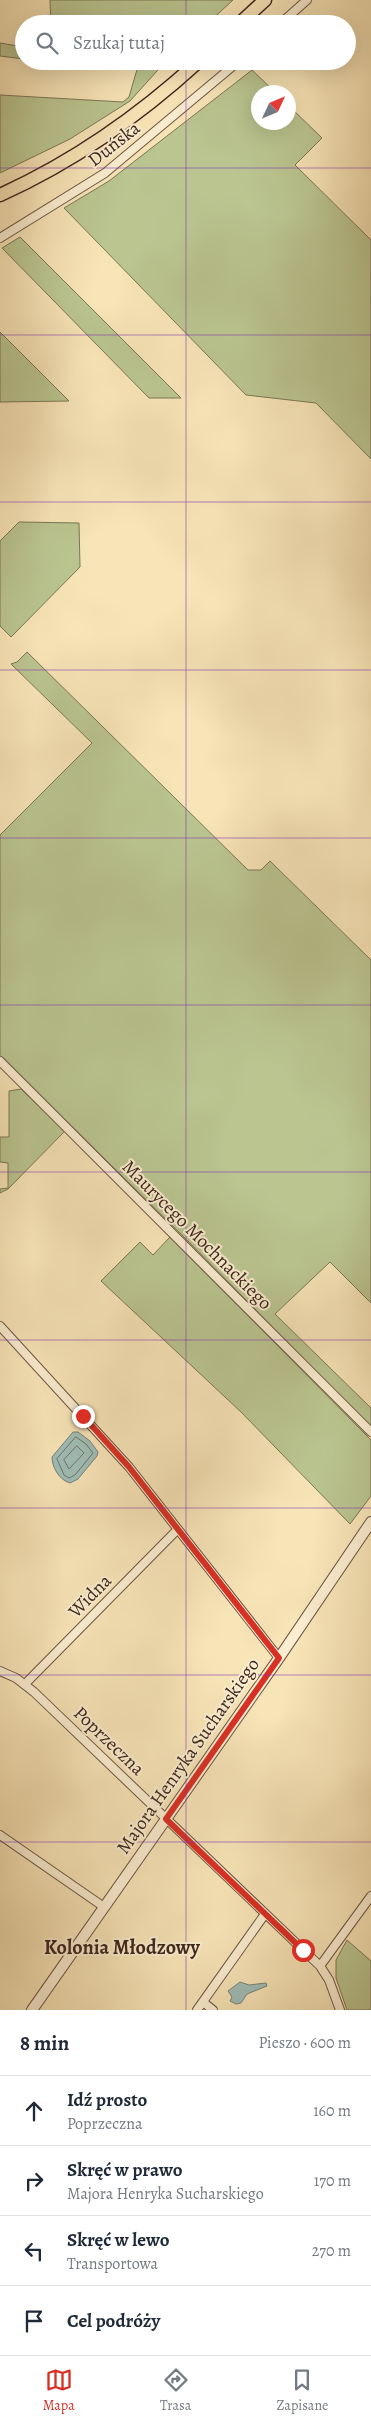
<!DOCTYPE html>
<html lang="pl">
<head>
<meta charset="utf-8">
<style>
  body { margin:0; font-family:Alegreya,serif; background:#f6f6f7; color:#1f2937 }
  .compass { position:absolute; left:251px; top:85px; width:45px; height:45px; border-radius:50%; background:#fff; box-shadow:0 5px 20px #0002; rotate:46deg }
  .stop { position:absolute; width:15px; height:15px; margin:-11px; border:4px solid #d93025; border-radius:50%; background:#fff }
  .stop.end { background:#d93025; border-color:#fff; box-shadow:0 1px 5px #0008 }
  .list { margin:0; padding:0; list-style:none }
  h2 { display:flex; justify-content:space-between; align-items:center; height:65px; margin:0; padding:0 20px; font-size:21px }
  h2 small { font-size:16px; font-weight:400; color:#747a83 }
  .list li { display:grid; grid-template-columns:32px 1fr auto; gap:15px; align-items:center; box-sizing:border-box; height:70px; padding:0 20px; border-top:1px solid #e0e1e3 }
  .list b { display:block; font-size:19px; white-space:nowrap }
  .list p { margin:0; font-size:16px; white-space:nowrap; color:#747a83 }
  .list em { font-size:16px; font-style:normal; color:#747a83 }
  .icon { flex:none; width:28px; height:28px; fill:none; stroke:currentColor; stroke-width:2; stroke-linecap:round; stroke-linejoin:round }
  .map { position:relative; flex:none; width:371px; height:2010px; overflow:hidden }
  .search { position:absolute; background:#fff; box-shadow:0 5px 20px #0002; left:15px; right:15px; top:15px; height:55px; display:flex; align-items:center; gap:12px; box-sizing:border-box; padding:0 18px; border-radius:28px; color:#747a83; font-size:19px }
  .sheet { height:345px; background:#fff }
  nav { display:flex; justify-content:space-around; align-items:center; box-sizing:border-box; height:70px; border-top:1px solid #e0e1e3; background:#fff; font-size:14px; color:#747a83 }
  nav a { display:grid; justify-items:center; gap:2px }
  nav .on { color:#d93025 }
  .map>svg:first-child { display:block }
  .green { fill:#bac590; stroke:#7c7656 }
  .water { fill:#9fbdb6; stroke:#788179 }
  .lines { fill:none; stroke-linecap:round; stroke-linejoin:round }
  .shore { stroke:#6e726a; stroke-width:1 }
  .minor-casing { stroke:#6c5644; stroke-width:10 }
  .tertiary-casing { stroke:#6c5644; stroke-width:12 }
  .primary-casing { stroke:#3e261d; stroke-width:15 }
  .minor { stroke:#faedd0; stroke-width:8 }
  .tertiary { stroke:#faedd0; stroke-width:10 }
  .primary { stroke:#f7e4b7; stroke-width:12 }
  .route { stroke:#d93025; stroke-width:6 }
  .grid { fill:none; stroke:#7b2cbf; stroke-width:1; stroke-opacity:0.55 }
  .labels { text-anchor:middle; dominant-baseline:central; stroke-width:4; stroke-linejoin:round; paint-order:stroke }
  .street-label { font-size:19px; fill:#3e261d; stroke:#faedd0 }
  .neighbourhood-label { font-size:20px; font-weight:bold; fill:#3e261d; stroke:#faedd0 }
</style>
</head>
<body>
<div class="map">
<svg width="371" height="2010" viewBox="0 0 371 2010">
  <rect width="100%" height="100%" fill="#f7e4b7"/>
  <filter id="stains"><feTurbulence type="fractalNoise" baseFrequency=".004" numOctaves="4"/><feColorMatrix values="0 0 0 0 .2 0 0 0 0 .09 0 0 0 0 .02 0 0 0 .5 -.17"/></filter>
  <radialGradient id="worn" r=".72"><stop offset=".6" stop-color="#630" stop-opacity="0"/><stop offset="1" stop-color="#630" stop-opacity=".3"/></radialGradient>
  <!-- green -->
  <path class="green" d="M50 0H233L207 24H51Z
    M0 43 24 47V59L0 56Z
    M35 61H166L130 101 70 139 0 173V95L123 102 129 97 138 66Z
    M252 70 275 92H258V122H288L289 106 322 138 295 165 371 240V459L316 403 246 395 64 208 109 181Z
    M20 237 181 398H149L2 248Z
    M0 332 69 401 0 402Z
    M19 522 79 523 80 567 11 637 0 626V541Z
    M27 652 248 870H261L270 861 371 960V1303L330 1262 275 1314 371 1408V1427L186 1239 0 1056V835L92 743 11 664 17 662Z
    M21 1089 65 1131 8 1189 0 1193V1189L8 1188V1163L0 1162V1137H9V1091Z
    M170 1237 371 1440V1496L350 1524 241 1412 101 1281 140 1242 153 1255Z
    M347 1940 371 1961V2010H347L336 1978V1960Z"/>
  <!-- water -->
  <path class="water" d="M73 1432H78L90 1441 98 1452 97 1456 78 1479 70 1483C59 1480 52 1467 52 1457Z
    M240 1982 249 1985 266 1983 267 1986 247 1994 241 2003 236 2004 230 2001 232 1997 228 1991Z"/>
  <g class="lines">
    <!-- shore -->
    <path class="shore" d="M76 1437 86 1444 93 1453 75 1475 69 1478 64 1475 57 1459Z
      M77 1446 84 1453 69 1469 64 1460Z"/>
    <defs>
      <path id="minor" d="M280 24 307 0
        M0 238 105 173 239 61
        M0 1061 371 1432
        M0 1326 129 1467 279 1658
        M0 1671 16 1678 34 1692 320 1966 329 1980 340 2010
        M25 1684 177 1530
        M0 1835 104 1907
        M320 1966 371 1896
        M203 2002 213 2010
        M197 2010 265 1914"/>
      <path id="tertiary" d="M32 2010 279 1658 371 1522"/>
      <path id="primary" d="M239 24 265 0
        M0 195C73 162 139 116 199 61"/>
    </defs>
    <!-- minor casing -->
    <use href="#minor" class="minor-casing"/>
    <!-- tertiary casing -->
    <use href="#tertiary" class="tertiary-casing"/>
    <!-- primary casing -->
    <use href="#primary" class="primary-casing"/>
    <!-- minor -->
    <use href="#minor" class="minor"/>
    <!-- tertiary -->
    <use href="#tertiary" class="tertiary"/>
    <!-- primary -->
    <use href="#primary" class="primary"/>
  </g>
  <g class="lines">
    <!-- route -->
    <path class="route" d="M83 1416 129 1467 279 1658 166 1819 303 1950"/>
  </g>
  <!-- grid -->
  <path class="grid" d="M186 0V24M186 61V2010M0 168H371M0 335H371M0 502H371M0 670H371M0 838H371M0 1005H371M0 1172H371M0 1340H371M0 1508H371M0 1675H371M0 1842H371"/>
  <g class="labels">
    <!-- street labels -->
    <g class="street-label">
      <text transform="translate(114 144) rotate(-38)">Duńska</text>
      <text transform="translate(197 1235) rotate(45)">Maurycego Mochnackiego</text>
      <text transform="translate(90 1596) rotate(-46)">Widna</text>
      <text transform="translate(109 1741) rotate(44)">Poprzeczna</text>
      <text transform="translate(188 1756) rotate(-55)">Majora Henryka Sucharskiego</text>
    </g>
    <!-- neighbourhood labels -->
    <g class="neighbourhood-label">
      <text x="122" y="1947">Kolonia Młodzowy</text>
    </g>
  </g>
  <rect width="100%" height="100%" filter="url(#stains)"/>
  <rect width="100%" height="100%" fill="url(#worn)"/>
</svg>
<svg class="compass" viewBox="-18 -18 36 36"><path d="M0-13l5 13h-10z" fill="#e53935"/><path d="M0 13l5-13h-10z" fill="#747a83"/></svg>
<div class="stop" style="left:303px;top:1950px"></div>
<div class="stop end" style="left:83px;top:1416px"></div>
<div class="search"><svg class="icon" aria-label="search" viewBox="0 0 24 24"><circle cx="10" cy="10" r="6"/><path d="M15 15l6 6"/></svg>Szukaj tutaj</div>
</div>
<section class="sheet">
<h2>8 min<small>Pieszo · 600 m</small></h2>
<ul class="list">
<li><svg class="icon" aria-label="ahead" viewBox="0 0 24 24"><path d="M12 20V5M6 11l6-6 6 6"/></svg><div><b>Idź prosto</b><p>Poprzeczna</p></div><em>160 m</em></li>
<li><svg class="icon" aria-label="right" viewBox="0 0 24 24"><path d="M7 20v-9h11M14 6l5 5-5 5"/></svg><div><b>Skręć w prawo</b><p>Majora Henryka Sucharskiego</p></div><em>170 m</em></li>
<li><svg class="icon" aria-label="left" viewBox="0 0 24 24"><path d="M17 20v-9H6M10 6l-5 5 5 5"/></svg><div><b>Skręć w lewo</b><p>Transportowa</p></div><em>270 m</em></li>
<li><svg class="icon" aria-label="arrive" viewBox="0 0 24 24"><path d="M6 21V4h12l-3 4 3 4H6"/></svg><div><b>Cel podróży</b></div></li>
</ul>
</section>
<nav>
<a class="on"><svg class="icon" aria-label="map" viewBox="0 0 24 24"><path d="M3 6l6-2 6 2 6-2v14l-6 2-6-2-6 2zM9 4v14M15 6v14"/></svg>Mapa</a>
<a><svg class="icon" aria-label="directions" viewBox="0 0 24 24"><path d="M12 3l9 9-9 9-9-9zM9 14v-3h6M13 9l2 2-2 2"/></svg>Trasa</a>
<a><svg class="icon" aria-label="saved" viewBox="0 0 24 24"><path d="M7 4h10v16l-5-4-5 4z"/></svg>Zapisane</a>
</nav>
</body>
</html>
